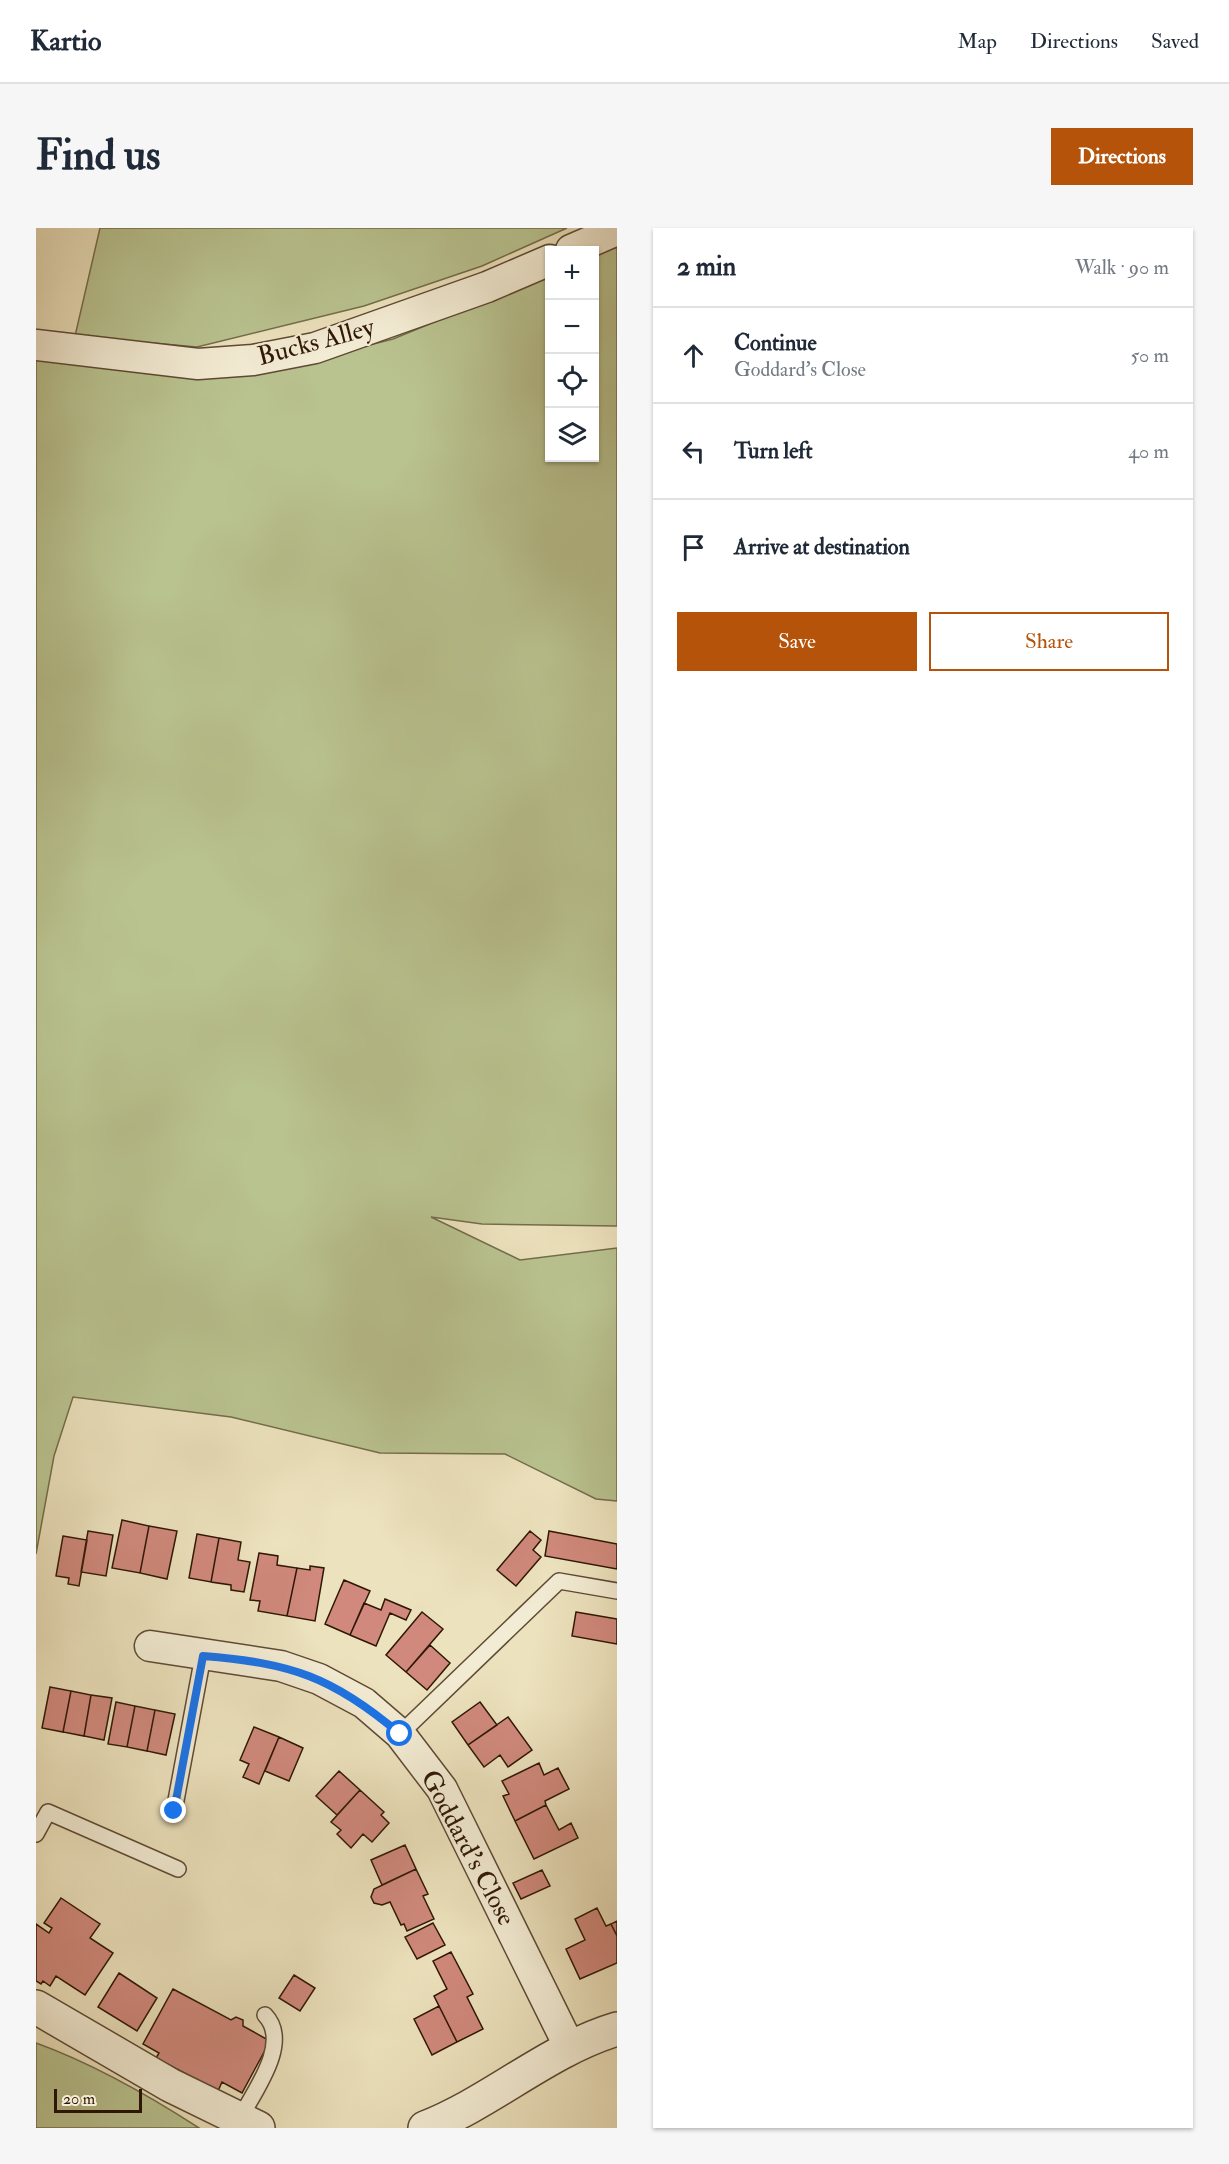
<!DOCTYPE html>
<html lang="en">
<head>
<meta charset="utf-8">
<style>
  body { margin:0; font-family:"IM FELL Double Pica",serif; background:#f6f6f7; color:#1f2937 }
  .controls { position:absolute; right:18px; top:18px; display:grid; overflow:hidden; border-radius:0px; box-shadow:0 2px 4px #0004 }
  .controls button { width:54px; height:54px; display:grid; place-items:center; padding:0; border:0; border-bottom:2px solid #e0e1e3; background:#fff; color:#1f2937; font:30px sans-serif }
  .scale { position:absolute; left:18px; bottom:15px; width:88px; box-sizing:border-box; padding-left:6px; border:3px solid #2f1706; border-top:0; font-size:16px; line-height:21px; white-space:nowrap; color:#2f1706; -webkit-text-stroke:4px #f3ecd4; paint-order:stroke }
  .stop { position:absolute; width:18px; height:18px; margin:-14px; border:4px solid #1a73e8; border-radius:50%; background:#fff }
  .stop.end { background:#1a73e8; border-color:#fff; box-shadow:0 2px 6px #0008 }
  .list { margin:0; padding:0; list-style:none }
  h2 { display:flex; justify-content:space-between; align-items:center; height:78px; margin:0; padding:0 24px; font-size:26px }
  h2 small { font-size:20px; font-weight:400; color:#747a83 }
  .list li { display:grid; grid-template-columns:39px 1fr auto; gap:18px; align-items:center; box-sizing:border-box; height:96px; padding:0 24px; border-top:2px solid #e0e1e3 }
  .list b { display:block; font-size:22px; white-space:nowrap }
  .list p { margin:0; font-size:20px; white-space:nowrap; color:#747a83 }
  .list em { font-size:20px; font-style:normal; color:#747a83 }
  .actions { display:flex; gap:12px; padding:18px 24px }
  .actions a { flex:1; padding:14px 0; border:2px solid #b45309; border-radius:0px; text-align:center; font-size:21px; color:#b45309 }
  .actions .main { background:#b45309; color:#fff }
  .icon { flex:none; width:33px; height:33px; fill:none; stroke:currentColor; stroke-width:2; stroke-linecap:round; stroke-linejoin:round }
  .map { position:relative; flex:none; width:581px; height:1900px; overflow:hidden; border-radius:0px }
  header { display:flex; align-items:center; gap:36px; box-sizing:border-box; height:84px; padding:0 30px; background:#fff; border-bottom:2px solid #e0e1e3 }
  header strong { font-size:28px }
  nav { display:flex; gap:33px; margin-inline-start:auto; font-size:21px }
  .intro { display:flex; align-items:center; justify-content:space-between; box-sizing:border-box; height:144px; padding:0 36px }
  h1 { margin:0; font-size:42px }
  .button { padding:15px 27px; border-radius:0px; background:#b45309; color:#fff; font-size:21px; font-weight:700 }
  main { display:flex; gap:36px; padding:0 36px }
  aside { flex:1; background:#fff; border-radius:0px; box-shadow:0 2px 4px #0004 }
  .map>svg:first-child { display:block }
  .green { fill:#b9c390; stroke:#746d4b; stroke-width:1.5 }
  .building { fill:#d0897c; stroke:#2f1706; stroke-width:1.5 }
  .lines { fill:none; stroke-linecap:round; stroke-linejoin:round }
  .service-casing { stroke:#5e4a34; stroke-width:18 }
  .minor-casing { stroke:#5e4a34; stroke-width:33 }
  .tertiary-casing { stroke:#5e4a34; stroke-width:36 }
  .service { stroke:#f3ecd4; stroke-width:15 }
  .minor { stroke:#f3ecd4; stroke-width:30 }
  .tertiary { stroke:#f3ecd4; stroke-width:33 }
  .route { stroke:#1a73e8; stroke-width:8 }
  .labels { text-anchor:middle; dominant-baseline:central; stroke-width:4.5; stroke-linejoin:round; paint-order:stroke }
  .street-label { font-size:26px; fill:#2f1706; stroke:#f3ecd4 }
</style>
</head>
<body>
<header>
<strong>Kartio</strong>
<nav><a>Map</a><a>Directions</a><a>Saved</a></nav>
</header>
<div class="intro"><h1>Find us</h1><a class="button">Directions</a></div>
<main>
<div class="map">
<svg width="581" height="1900" viewBox="0 0 581 1900">
  <rect width="100%" height="100%" fill="#ece2bd"/>
  <filter id="stains"><feTurbulence type="fractalNoise" baseFrequency=".00333" numOctaves="4"/><feColorMatrix values="0 0 0 0 .2 0 0 0 0 .09 0 0 0 0 .02 0 0 0 .5 -.17"/></filter>
  <radialGradient id="worn" r=".72"><stop offset=".6" stop-color="#630" stop-opacity="0"/><stop offset="1" stop-color="#630" stop-opacity=".3"/></radialGradient>
  <!-- green -->
  <path class="green" d="M64 0H531L446 38 328 78 161 119 39 108Z
    M581 19V998L446 996 395 989 484 1032 581 1020V1273L560 1271 469 1226 344 1225 195 1189 37 1169 18 1228 0 1326V126L251 138 357 111 513 47 514 230H558L559 28Z
    M0 1815C58 1836 112 1867 163 1900H0Z"/>
  <!-- building -->
  <path class="building" d="M86 1292 113 1298 104 1345 76 1340Z
    M113 1298 141 1303 131 1351 104 1345Z
    M52 1303 77 1307 70 1348 45 1344Z
    M494 1303 505 1312 497 1322 505 1329 480 1358 461 1342Z
    M513 1303 581 1316V1341L509 1328Z
    M161 1306 183 1310 175 1354 153 1350Z
    M27 1308 51 1312 43 1358 32 1356 33 1350 20 1348Z
    M183 1310 205 1314 202 1332 214 1334 208 1364 195 1362V1357L175 1354Z
    M223 1325 242 1328 241 1337 261 1340 251 1388 222 1383 224 1373 214 1372Z
    M274 1338 288 1340 279 1393 251 1388 261 1340 274 1342Z
    M308 1352 334 1363 314 1407 289 1396Z
    M349 1371 375 1382 370 1392 354 1385 340 1418 314 1407 328 1375 345 1382Z
    M386 1384 407 1401 370 1444 350 1427Z
    M540 1384 581 1391V1416L536 1408Z
    M394 1417 414 1435 391 1462 370 1444Z
    M14 1459 35 1463 27 1504 6 1500Z
    M35 1463 55 1467 48 1508 27 1504Z
    M55 1467 76 1470 68 1512 48 1508Z
    M80 1474 99 1478 91 1519 72 1516Z
    M444 1474 461 1497 432 1517 416 1494Z
    M99 1478 119 1482 111 1523 91 1519Z
    M119 1482 139 1486 130 1527 111 1523Z
    M472 1489 496 1522 472 1539 464 1527 448 1539 432 1517Z
    M218 1499 243 1509 223 1556 207 1549 213 1536 204 1532Z
    M243 1509 267 1520 253 1553 229 1543Z
    M503 1535 508 1547 522 1540 533 1561 509 1573 510 1577 479 1593 467 1568 473 1566 466 1553Z
    M303 1543 324 1562 301 1587 280 1568Z
    M324 1562 348 1584 345 1587 353 1595 336 1614 327 1606 315 1620 301 1606 305 1602 295 1594Z
    M510 1577 523 1602 535 1595 542 1610 498 1631 479 1593Z
    M369 1617 380 1641 346 1657 335 1632Z
    M380 1641 392 1666 387 1668 398 1691 371 1703 368 1696 365 1697 354 1674 346 1677 338 1675 335 1669 338 1661Z
    M506 1642 514 1658 485 1671 477 1655Z
    M25 1670 64 1696 54 1710 77 1725 49 1767 20 1748 14 1758 7 1753 5 1756 0 1753V1696L13 1705 16 1700 8 1695Z
    M561 1680 570 1698 575 1696 581 1708V1735L544 1751 530 1721 549 1712 539 1691Z
    M581 1693V1708L575 1696Z
    M397 1695 409 1717 381 1731 369 1709Z
    M415 1724 437 1766 431 1769 447 1801 421 1814 398 1768 411 1761 397 1733Z
    M83 1745 121 1770 101 1803 62 1779Z
    M258 1747 279 1760 264 1783 243 1770Z
    M137 1761 195 1792 200 1789 207 1792V1798L234 1813 206 1865 186 1854 182 1863 120 1830 123 1825 107 1816Z
    M403 1778 421 1814 396 1827 378 1791Z"/>
  <g class="lines">
    <defs>
      <path id="service" d="M364 1506 523 1353 581 1363
        M138 1583 167 1428
        M0 1606 12 1584 142 1641
        M203 1892C217 1865 256 1815 229 1787"/>
      <path id="minor" d="M535 22 581 2
        M0 117 162 136 217 132 279 120 451 59 514 32
        M114 1418 245 1438 283 1451 328 1475 364 1506 406 1561 534 1820"/>
      <path id="tertiary" d="M0 1779 134 1857 222 1900
        M389 1900C456 1874 511 1822 581 1801"/>
    </defs>
    <!-- service casing -->
    <use href="#service" class="service-casing"/>
    <!-- minor casing -->
    <use href="#minor" class="minor-casing"/>
    <!-- tertiary casing -->
    <use href="#tertiary" class="tertiary-casing"/>
    <!-- service -->
    <use href="#service" class="service"/>
    <!-- minor -->
    <use href="#minor" class="minor"/>
    <!-- tertiary -->
    <use href="#tertiary" class="tertiary"/>
  </g>
  <g class="lines">
    <!-- route -->
    <path class="route" d="M138 1583 167 1428C255 1435 297 1449 364 1506"/>
  </g>
  <g class="labels">
    <!-- street labels -->
    <g class="street-label">
      <text transform="translate(280 114) rotate(-15)">Bucks Alley</text>
      <text transform="translate(432 1620) rotate(62)">Goddard's Close</text>
    </g>
  </g>
  <rect width="100%" height="100%" filter="url(#stains)"/>
  <rect width="100%" height="100%" fill="url(#worn)"/>
</svg>
<div class="controls">
<button>+</button>
<button>−</button>
<button><svg class="icon" aria-label="locate" viewBox="0 0 24 24"><circle cx="12" cy="12" r="6"/><path d="M12 2v4M12 18v4M2 12h4M18 12h4"/></svg></button>
<button><svg class="icon" aria-label="layers" viewBox="0 0 24 24"><path d="M12 4l9 5-9 5-9-5zM3 14l9 5 9-5"/></svg></button>
</div>
<div class="scale">20 m</div>
<div class="stop" style="left:364px;top:1506px"></div>
<div class="stop end" style="left:138px;top:1583px"></div>
</div>
<aside>
<h2>2 min<small>Walk · 90 m</small></h2>
<ul class="list">
<li><svg class="icon" aria-label="ahead" viewBox="0 0 24 24"><path d="M12 20V5M6 11l6-6 6 6"/></svg><div><b>Continue</b><p>Goddard's Close</p></div><em>50 m</em></li>
<li><svg class="icon" aria-label="left" viewBox="0 0 24 24"><path d="M17 20v-9H6M10 6l-5 5 5 5"/></svg><div><b>Turn left</b></div><em>40 m</em></li>
<li><svg class="icon" aria-label="arrive" viewBox="0 0 24 24"><path d="M6 21V4h12l-3 4 3 4H6"/></svg><div><b>Arrive at destination</b></div></li>
</ul>
<div class="actions"><a class="main">Save</a><a>Share</a></div>
</aside>
</main>
</body>
</html>
